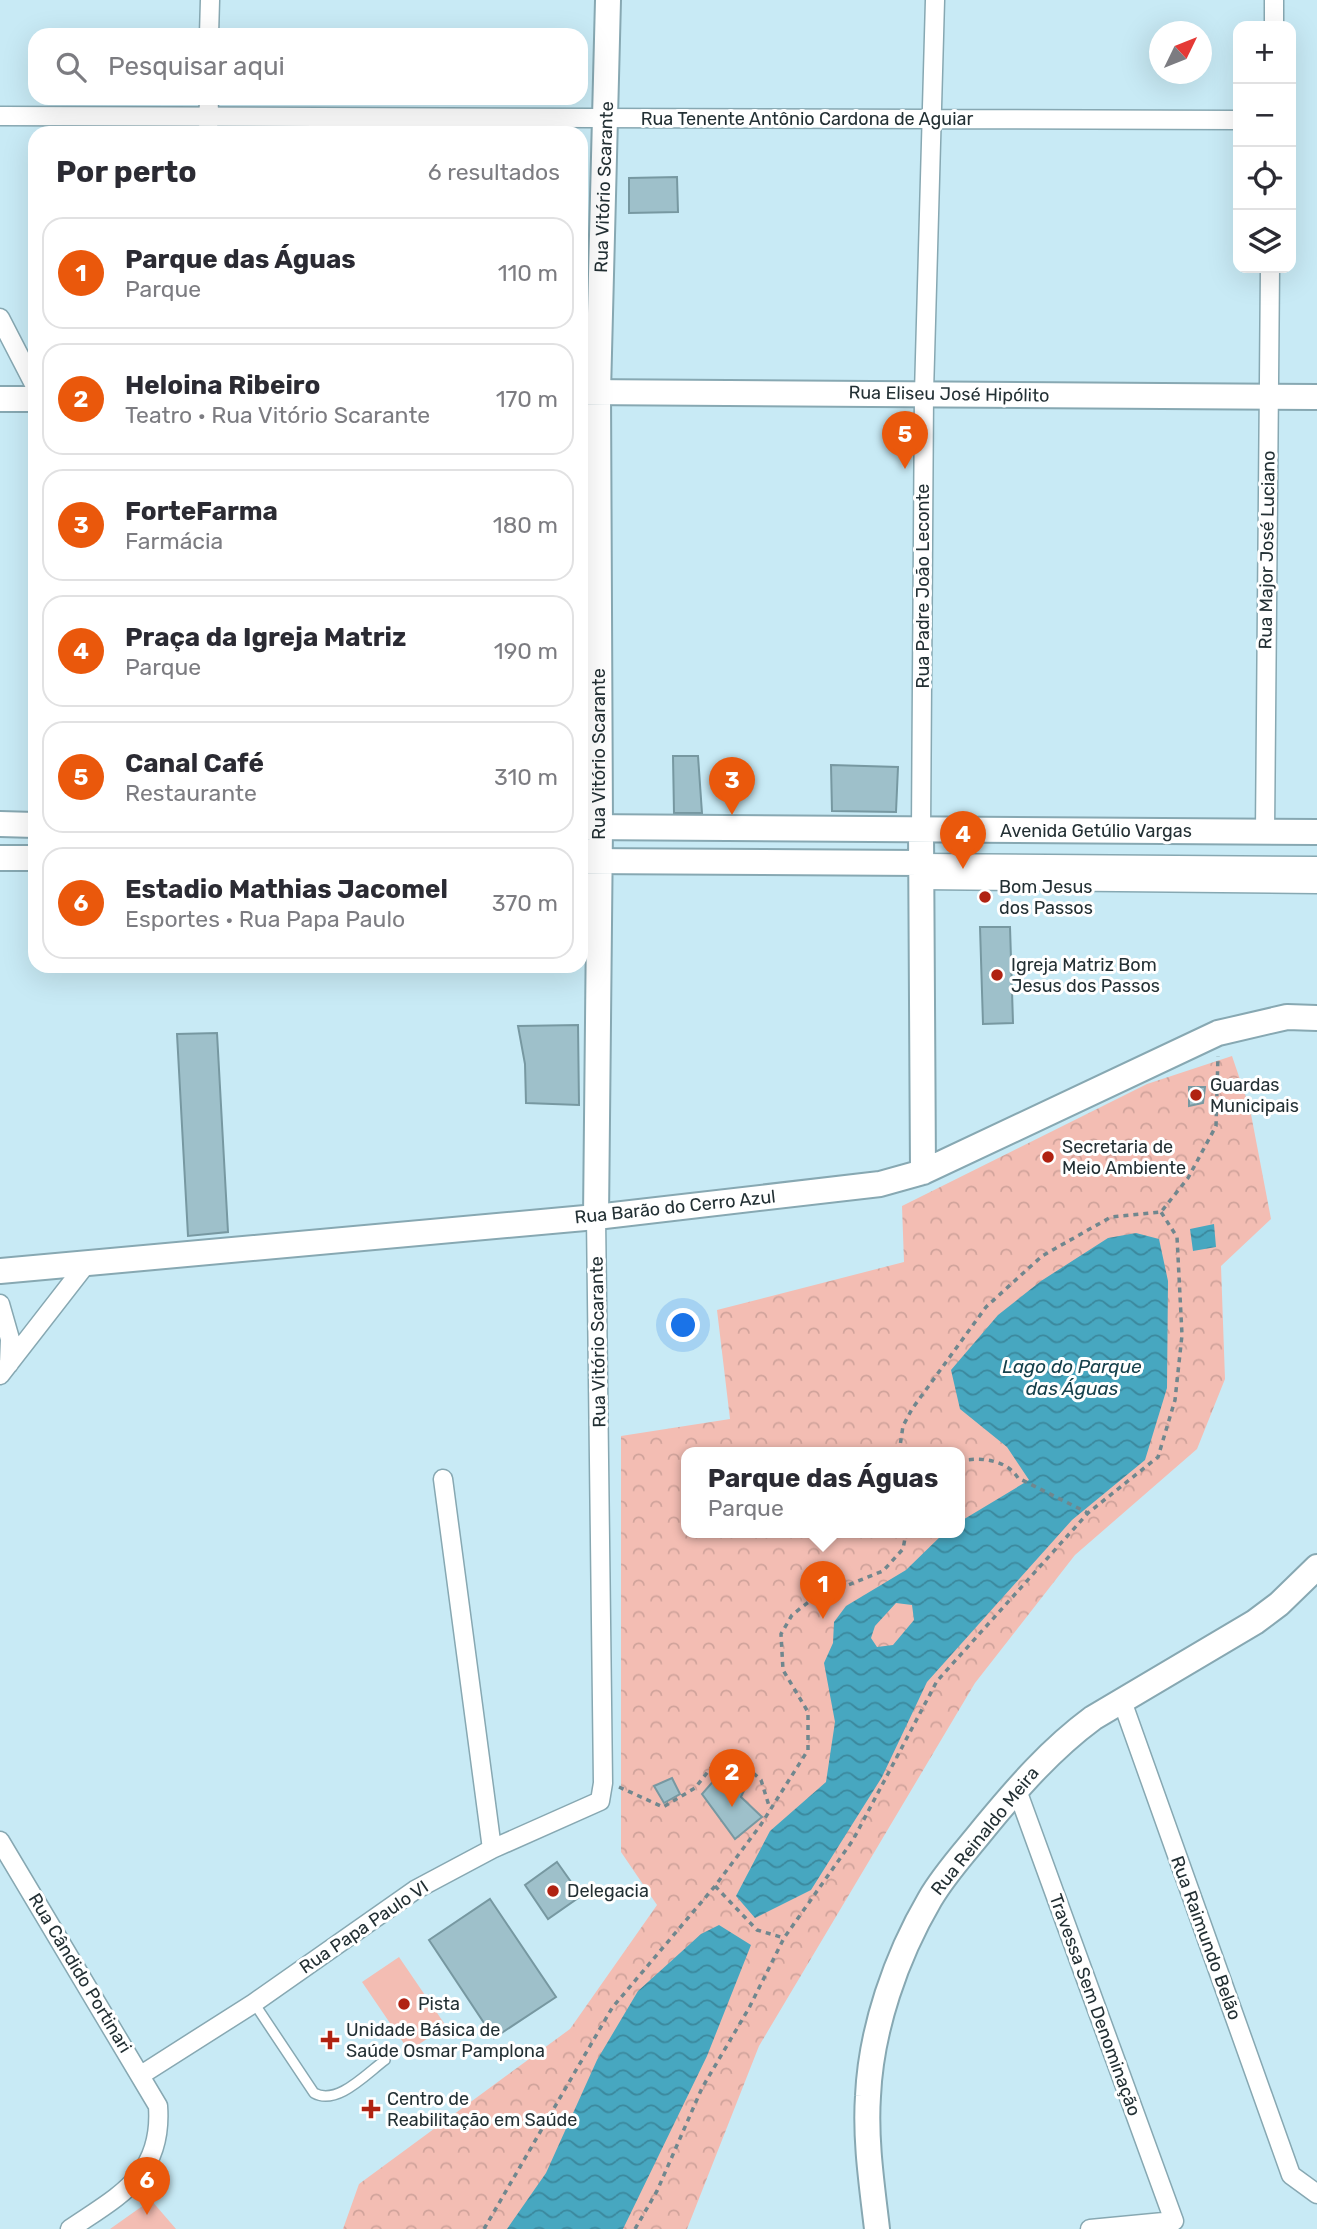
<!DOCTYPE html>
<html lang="pt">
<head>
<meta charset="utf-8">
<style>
  body { margin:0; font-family:Rubik,sans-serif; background:#f7f7f7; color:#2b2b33 }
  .controls { position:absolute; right:21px; top:21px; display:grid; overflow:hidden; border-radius:14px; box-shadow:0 7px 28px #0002 }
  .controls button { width:63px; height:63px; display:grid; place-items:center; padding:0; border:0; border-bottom:2px solid #e1e1e2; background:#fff; color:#2b2b33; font:35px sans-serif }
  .compass { position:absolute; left:1149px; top:21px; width:63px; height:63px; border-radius:50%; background:#fff; box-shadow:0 7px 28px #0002; rotate:47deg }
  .you { position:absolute; left:684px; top:1326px; width:24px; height:24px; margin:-18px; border:5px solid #fff; border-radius:50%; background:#1a73e8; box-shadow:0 0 0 10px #1a73e833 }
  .badge { display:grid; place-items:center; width:46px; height:46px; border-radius:50%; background:#ea580c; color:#fff; font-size:23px; font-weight:700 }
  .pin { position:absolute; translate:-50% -58px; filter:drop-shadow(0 2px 4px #0008) }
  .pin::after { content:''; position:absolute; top:37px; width:24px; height:21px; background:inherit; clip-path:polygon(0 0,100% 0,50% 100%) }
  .popup { position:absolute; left:681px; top:1447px; width:284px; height:91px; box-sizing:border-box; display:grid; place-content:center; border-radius:14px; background:#fff; filter:drop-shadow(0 2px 5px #0005); font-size:23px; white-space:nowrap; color:#7c7c81 }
  .popup b { font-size:26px; color:#2b2b33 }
  .popup::after { content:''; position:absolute; left:50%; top:100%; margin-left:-14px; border:14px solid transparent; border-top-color:#fff }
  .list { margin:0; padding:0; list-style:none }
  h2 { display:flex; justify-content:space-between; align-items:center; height:91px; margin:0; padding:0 28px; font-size:30px }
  h2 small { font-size:23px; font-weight:400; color:#7c7c81 }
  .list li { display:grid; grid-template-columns:46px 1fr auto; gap:21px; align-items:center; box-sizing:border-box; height:112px; margin:0 14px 14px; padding:0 14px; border:2px solid #e1e1e2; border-radius:21px }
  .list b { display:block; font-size:26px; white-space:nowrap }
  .list p { margin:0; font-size:23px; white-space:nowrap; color:#7c7c81 }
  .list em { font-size:23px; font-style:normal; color:#7c7c81 }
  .icon { flex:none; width:38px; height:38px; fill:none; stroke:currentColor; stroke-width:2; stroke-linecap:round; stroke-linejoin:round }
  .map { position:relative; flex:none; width:1317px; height:2229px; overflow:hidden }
  .search { position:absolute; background:#fff; box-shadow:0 7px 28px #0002; left:28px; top:28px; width:560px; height:77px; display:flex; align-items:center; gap:18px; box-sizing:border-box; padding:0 24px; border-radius:21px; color:#7c7c81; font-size:26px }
  .panel { position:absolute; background:#fff; box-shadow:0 7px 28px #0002; left:28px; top:126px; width:560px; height:847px; border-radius:21px }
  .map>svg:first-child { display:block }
  .forest { fill:url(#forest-crowns); fill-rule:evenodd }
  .pitch { fill:#f3bdb3 }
  .water { fill:url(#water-waves); fill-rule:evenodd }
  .building { fill:#9ec0ca; stroke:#7798a1; stroke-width:2 }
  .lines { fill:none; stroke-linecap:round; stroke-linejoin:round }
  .lane-casing { stroke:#87a8b2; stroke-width:12 }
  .street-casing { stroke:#87a8b2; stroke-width:21 }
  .secondary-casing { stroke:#87a8b2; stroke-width:28 }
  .path { stroke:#70878e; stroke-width:3.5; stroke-dasharray:5 5; stroke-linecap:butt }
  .lane { stroke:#fff; stroke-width:9 }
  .street { stroke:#fff; stroke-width:18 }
  .secondary { stroke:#fff; stroke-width:24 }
  .poi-dot { fill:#b02212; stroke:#fff; stroke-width:2.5 }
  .labels { text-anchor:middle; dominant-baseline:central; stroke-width:6; stroke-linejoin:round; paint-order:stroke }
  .street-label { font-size:18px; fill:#233034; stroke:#fff }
  .poi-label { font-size:18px; fill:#233034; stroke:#fff; text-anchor:start }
  .water-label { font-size:19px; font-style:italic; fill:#16414c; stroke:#fff }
</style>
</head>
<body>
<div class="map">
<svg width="1317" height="2229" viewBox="0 0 1317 2229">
  <defs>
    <pattern id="forest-crowns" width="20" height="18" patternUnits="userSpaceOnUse" patternTransform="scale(1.75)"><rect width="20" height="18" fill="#f3bdb3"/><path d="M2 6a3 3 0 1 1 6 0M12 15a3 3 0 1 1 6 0" fill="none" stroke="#d0a39b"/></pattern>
    <pattern id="water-waves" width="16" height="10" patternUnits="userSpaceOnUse" patternTransform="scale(1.75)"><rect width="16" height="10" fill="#47a7c0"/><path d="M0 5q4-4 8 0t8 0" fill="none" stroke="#3b889d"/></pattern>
  </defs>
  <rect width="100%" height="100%" fill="#c8eaf5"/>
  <!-- forest -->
  <path class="forest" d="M1232 1056 1250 1109 1271 1219 1221 1266 1225 1379 1197 1449 1075 1555 975 1683 759 2046 687 2229H343L359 2184 570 2029 657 1905 621 1852V1436L730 1419 717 1310 904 1262 902 1206 1147 1084ZM686 1453H959V1533H686Z"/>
  <!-- pitch -->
  <path class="pitch" d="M399 1957 446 2026 409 2051 362 1982Z
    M151 2200 176 2229H110Z"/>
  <!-- water -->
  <path class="water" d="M1214 1224 1216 1247 1193 1251 1190 1229Z
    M1136 1233 1159 1239 1168 1281 1167 1388 1145 1460 1072 1520 927 1682 882 1777 811 1890 755 1918 736 1896 770 1831 826 1782 835 1722 824 1663 833 1643 834 1622 846 1606 906 1570 944 1533H959L961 1521 1029 1480 1007 1447 960 1409 951 1370 998 1315 1041 1281 1108 1238ZM896 1603 912 1605 914 1620 893 1645 877 1647 871 1638 875 1626Z
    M719 1925 751 1945 707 2056 623 2229H507L546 2173 597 2060 638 1991 701 1934Z"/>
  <!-- building -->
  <path class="building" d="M677 177 678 212 629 213V178Z
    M673 756H698L702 813H674Z
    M831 765 898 767 896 812 832 811Z
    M980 927H1010L1013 1023 983 1024Z
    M578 1025 579 1105 526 1103 525 1064 518 1026Z
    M217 1033 228 1232 188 1236 177 1034Z
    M1189 1087H1205L1203 1103 1189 1106Z
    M724 1769 748 1782 741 1797 762 1817 735 1839 702 1794Z
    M672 1778 680 1794 664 1803 654 1786Z
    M557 1862 581 1896 548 1919 525 1885Z
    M490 1899 556 1997 494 2038 429 1940Z"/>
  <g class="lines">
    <defs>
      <path id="lane" d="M254 2003 314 2093C337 2106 366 2074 385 2060"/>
      <path id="street" d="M1274 26V0
        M209 35 210 0
        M0 116 1238 120
        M208 133 209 98
        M0 318 35 386
        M921 830 924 393 935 0
        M1265 832 1270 268
        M920 863 1317 866
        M921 880 1317 884
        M0 1304 10 1339 9 1364
        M0 1375 87 1263
        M443 1479 492 1849
        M1122 1701 1291 2175 1317 2194
        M1017 1790 1174 2221 1090 2229
        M0 1841 158 2106C163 2175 120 2195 70 2229
        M141 2075 254 2003 415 1890 492 1849 600 1801 603 1783 596 1217"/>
      <path id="secondary" d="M581 392 1317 397
        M0 399H35
        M0 824 35 825
        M581 827 1317 832
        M921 830 923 1172
        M0 858H35
        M581 861 920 863
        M596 1217 600 827 598 392 608 0
        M0 1271 596 1217 880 1184 923 1172 1218 1033 1287 1017 1317 1018
        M877 2229C872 2186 865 2140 868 2096 871 2029 896 1957 930 1899 945 1873 966 1851 985 1827 1018 1787 1051 1749 1093 1718L1255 1622 1279 1604 1317 1567"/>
    </defs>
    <!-- lane casing -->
    <use href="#lane" class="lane-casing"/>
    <!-- street casing -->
    <use href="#street" class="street-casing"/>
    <!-- secondary casing -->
    <use href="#secondary" class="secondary-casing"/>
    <!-- path -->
    <path class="path" d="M899 1453 903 1426 912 1409 986 1307 1042 1256 1111 1217 1161 1212 1188 1178 1216 1126 1218 1056
      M959 1461C980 1457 1006 1459 1018 1478L1088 1513
      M619 1787 663 1807 695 1788 714 1764 741 1762 761 1780 770 1809
      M715 1886 757 1930 784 1938
      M484 2229 612 2008 715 1886 760 1826 808 1750V1712L783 1670 781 1634 792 1615 811 1600 883 1571 903 1549 906 1533
      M635 2229 657 2191 702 2088 749 2008 784 1938 853 1840 937 1681 1088 1513 1158 1457 1175 1400 1182 1335 1177 1237 1161 1212"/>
    <!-- lane -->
    <use href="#lane" class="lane"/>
    <!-- street -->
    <use href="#street" class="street"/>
    <!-- secondary -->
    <use href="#secondary" class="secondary"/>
  </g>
  <!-- markers -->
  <g class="poi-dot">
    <circle cx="985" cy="897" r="7"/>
    <circle cx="997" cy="975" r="7"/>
    <circle cx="1196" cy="1095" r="7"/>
    <circle cx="1048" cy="1157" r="7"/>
    <circle cx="553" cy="1891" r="7"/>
    <circle cx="404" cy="2004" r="7"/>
    <path d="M326.5 2029.5h7v7h7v7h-7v7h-7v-7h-7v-7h7z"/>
    <path d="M367.5 2098.5h7v7h7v7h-7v7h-7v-7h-7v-7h7z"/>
  </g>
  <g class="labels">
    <!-- street labels -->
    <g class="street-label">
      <text x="807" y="119">Rua Tenente Antônio Cardona de Aguiar</text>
      <text transform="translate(604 187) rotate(-88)">Rua Vitório Scarante</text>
      <text transform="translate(949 394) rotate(1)">Rua Eliseu José Hipólito</text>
      <text transform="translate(1267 550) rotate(-89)">Rua Major José Luciano</text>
      <text transform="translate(923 586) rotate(-90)">Rua Padre João Leconte</text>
      <text transform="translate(599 754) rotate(-90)">Rua Vitório Scarante</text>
      <text x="1096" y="831">Avenida Getúlio Vargas</text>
      <text transform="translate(675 1207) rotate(-6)">Rua Barão do Cerro Azul</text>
      <text transform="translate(598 1342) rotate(-91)">Rua Vitório Scarante</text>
      <text transform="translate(985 1831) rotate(-51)">Rua Reinaldo Meira</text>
      <text transform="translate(364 1927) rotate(-34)">Rua Papa Paulo VI</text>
      <text transform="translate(1206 1938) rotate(70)">Rua Raimundo Belão</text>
      <text transform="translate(80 1973) rotate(59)">Rua Cândido Portinari</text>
      <text transform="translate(1095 2005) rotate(70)">Travessa Sem Denominação</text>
    </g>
    <!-- poi labels -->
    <g class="poi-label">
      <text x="999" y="887">Bom Jesus<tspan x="999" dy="21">dos Passos</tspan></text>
      <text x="1011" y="965">Igreja Matriz Bom<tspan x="1011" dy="21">Jesus dos Passos</tspan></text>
      <text x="1210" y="1085">Guardas<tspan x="1210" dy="21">Municipais</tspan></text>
      <text x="1062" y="1147">Secretaria de<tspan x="1062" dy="21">Meio Ambiente</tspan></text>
      <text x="567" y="1891">Delegacia</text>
      <text x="418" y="2004">Pista</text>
      <text x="346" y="2030">Unidade Básica de<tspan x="346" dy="21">Saúde Osmar Pamplona</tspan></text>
      <text x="387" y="2099">Centro de<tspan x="387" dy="21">Reabilitação em Saúde</tspan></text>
    </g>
    <!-- water labels -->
    <g class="water-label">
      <text x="1072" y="1366">Lago do Parque<tspan x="1072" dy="22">das Águas</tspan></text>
    </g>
  </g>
</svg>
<div class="controls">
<button>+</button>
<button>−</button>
<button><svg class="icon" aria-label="locate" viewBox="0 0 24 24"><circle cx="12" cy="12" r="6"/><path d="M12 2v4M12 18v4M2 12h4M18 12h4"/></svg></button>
<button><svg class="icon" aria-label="layers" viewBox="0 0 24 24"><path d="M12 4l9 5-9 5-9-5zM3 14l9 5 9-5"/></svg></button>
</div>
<svg class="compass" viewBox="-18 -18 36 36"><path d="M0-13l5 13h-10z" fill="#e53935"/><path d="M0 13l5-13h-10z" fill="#7c7c81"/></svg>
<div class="you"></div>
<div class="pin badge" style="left:823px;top:1619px">1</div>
<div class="popup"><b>Parque das Águas</b>Parque</div>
<div class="pin badge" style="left:732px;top:1807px">2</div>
<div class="pin badge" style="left:732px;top:815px">3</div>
<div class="pin badge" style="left:963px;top:869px">4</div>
<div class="pin badge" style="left:905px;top:469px">5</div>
<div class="pin badge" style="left:147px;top:2215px">6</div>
<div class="search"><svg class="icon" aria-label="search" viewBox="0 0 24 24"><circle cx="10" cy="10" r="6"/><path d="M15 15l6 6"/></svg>Pesquisar aqui</div>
<section class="panel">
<h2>Por perto<small>6 resultados</small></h2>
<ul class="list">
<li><span class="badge">1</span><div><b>Parque das Águas</b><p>Parque</p></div><em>110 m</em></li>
<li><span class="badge">2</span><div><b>Heloina Ribeiro</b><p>Teatro · Rua Vitório Scarante</p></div><em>170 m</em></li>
<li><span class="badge">3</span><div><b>ForteFarma</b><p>Farmácia</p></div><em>180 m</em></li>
<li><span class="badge">4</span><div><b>Praça da Igreja Matriz</b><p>Parque</p></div><em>190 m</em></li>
<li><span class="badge">5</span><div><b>Canal Café</b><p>Restaurante</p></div><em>310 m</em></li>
<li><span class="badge">6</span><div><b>Estadio Mathias Jacomel</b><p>Esportes · Rua Papa Paulo</p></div><em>370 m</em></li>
</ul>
</section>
</div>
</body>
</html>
